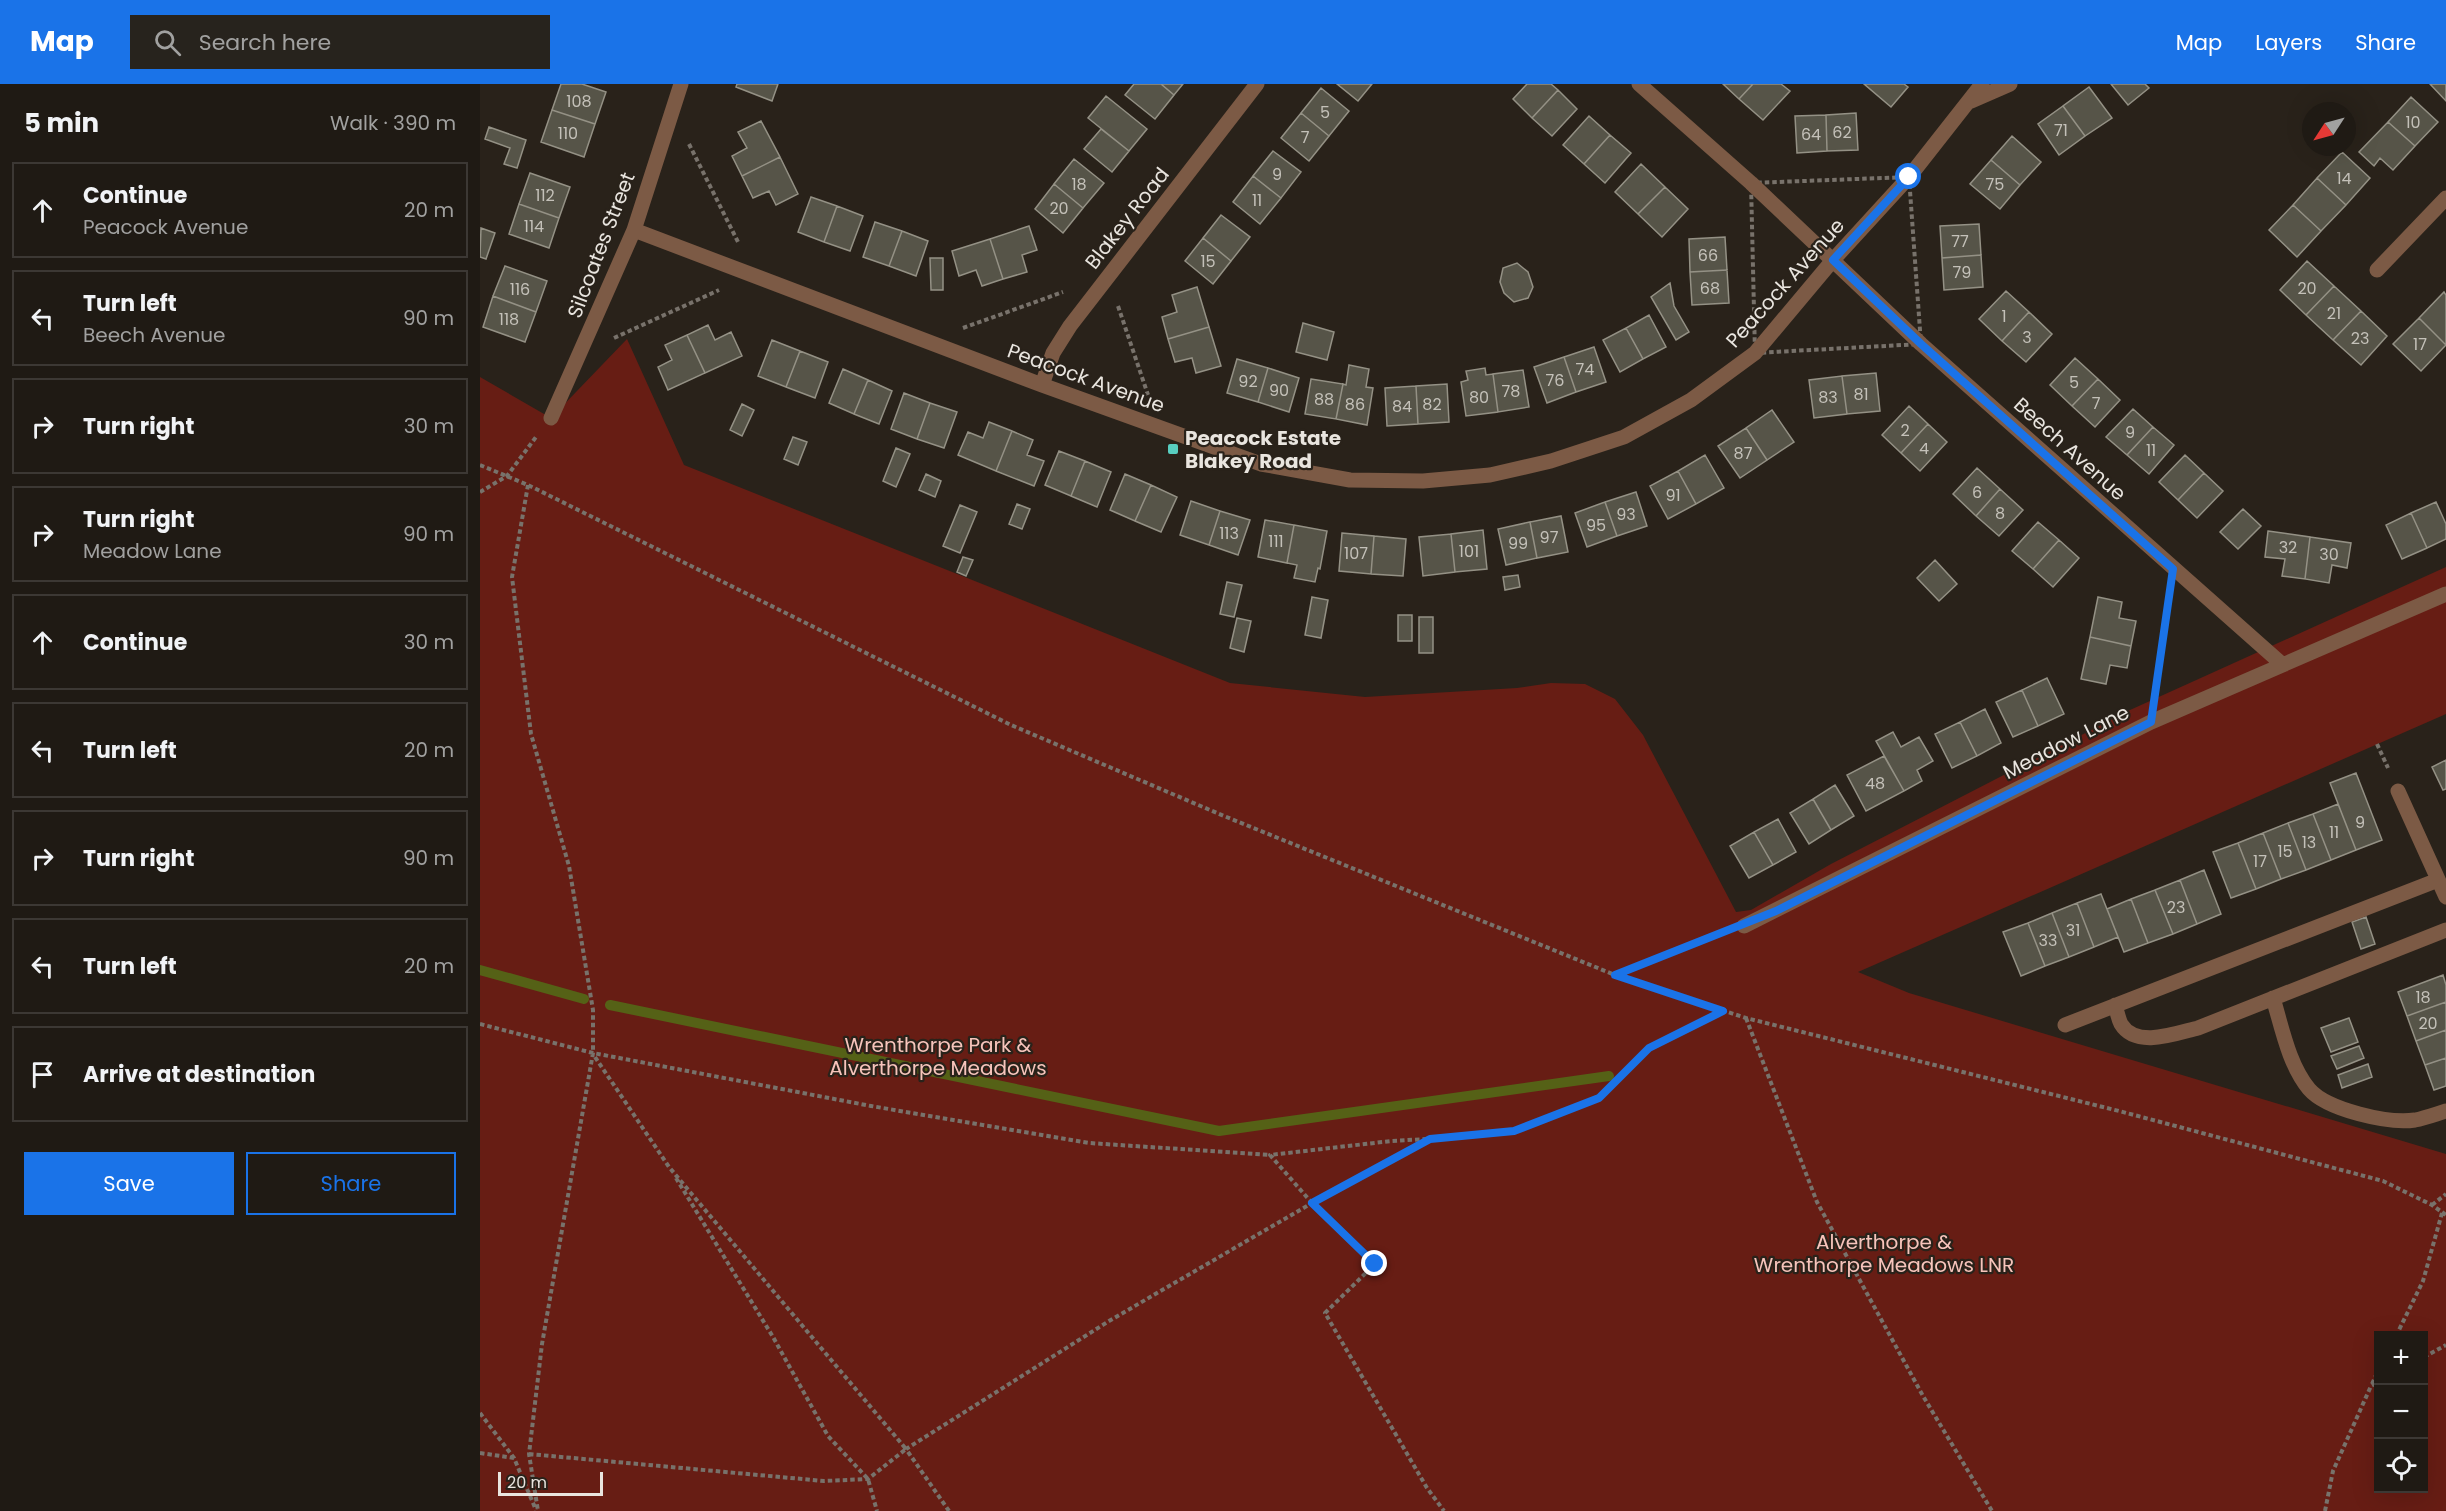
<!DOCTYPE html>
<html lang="en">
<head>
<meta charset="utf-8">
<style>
  body { margin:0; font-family:Poppins,sans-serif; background:#27231d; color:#f1f3f6 }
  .controls { position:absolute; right:18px; bottom:18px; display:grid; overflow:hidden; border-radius:0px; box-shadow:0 6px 24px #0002 }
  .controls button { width:54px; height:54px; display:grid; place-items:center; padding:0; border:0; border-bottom:2px solid #3c3834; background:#1f1a14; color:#f1f3f6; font:30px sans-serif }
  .compass { position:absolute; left:1822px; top:18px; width:54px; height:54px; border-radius:50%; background:#1f1a14; box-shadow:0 6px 24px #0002; rotate:234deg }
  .scale { position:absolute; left:18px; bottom:15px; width:105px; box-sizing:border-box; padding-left:6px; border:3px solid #e9e5df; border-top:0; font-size:16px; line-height:21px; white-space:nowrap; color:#e9e5df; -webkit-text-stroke:4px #29221a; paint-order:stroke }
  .stop { position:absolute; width:18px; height:18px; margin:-14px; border:4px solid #1a73e8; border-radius:50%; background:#fff }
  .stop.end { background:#1a73e8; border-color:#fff; box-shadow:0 2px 6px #0008 }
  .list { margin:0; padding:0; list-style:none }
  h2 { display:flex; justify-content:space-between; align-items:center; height:78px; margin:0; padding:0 24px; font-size:26px }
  h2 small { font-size:20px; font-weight:400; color:#a1a1a0 }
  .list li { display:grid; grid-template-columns:39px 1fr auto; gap:18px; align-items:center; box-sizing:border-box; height:96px; margin:0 12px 12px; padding:0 12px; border:2px solid #3c3834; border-radius:0px }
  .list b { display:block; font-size:22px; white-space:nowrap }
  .list p { margin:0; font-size:20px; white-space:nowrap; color:#a1a1a0 }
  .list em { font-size:20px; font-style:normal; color:#a1a1a0 }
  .actions { display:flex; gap:12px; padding:18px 24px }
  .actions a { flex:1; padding:14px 0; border:2px solid #1a73e8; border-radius:0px; text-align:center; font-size:21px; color:#1a73e8 }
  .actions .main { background:#1a73e8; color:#fff }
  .icon { flex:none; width:33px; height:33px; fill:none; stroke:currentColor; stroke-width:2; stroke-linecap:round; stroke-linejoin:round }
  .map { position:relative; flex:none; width:1966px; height:1427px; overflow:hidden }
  header { display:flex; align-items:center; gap:36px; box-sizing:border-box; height:84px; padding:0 30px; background:#1a73e8; color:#fff }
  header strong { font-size:28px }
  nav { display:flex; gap:33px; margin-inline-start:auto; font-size:21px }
  .search { width:420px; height:54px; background:#27231d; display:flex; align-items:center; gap:15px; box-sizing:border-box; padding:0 21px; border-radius:0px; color:#a1a1a0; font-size:22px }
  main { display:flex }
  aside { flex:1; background:#1f1a14 }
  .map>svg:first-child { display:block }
  .green { fill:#671d14; fill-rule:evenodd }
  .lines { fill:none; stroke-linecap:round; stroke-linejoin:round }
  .stream { stroke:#556116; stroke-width:10 }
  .building { fill:#565448; stroke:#949185; stroke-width:1.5 }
  .path { stroke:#78726b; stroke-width:4; stroke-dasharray:4.5 3; stroke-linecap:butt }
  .lane { stroke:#7c5a45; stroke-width:15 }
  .street { stroke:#7c5a45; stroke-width:15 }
  .route { stroke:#1a73e8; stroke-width:8 }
  .poi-dot { fill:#58cec0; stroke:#29221a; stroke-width:2 }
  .labels { text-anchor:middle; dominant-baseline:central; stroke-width:4.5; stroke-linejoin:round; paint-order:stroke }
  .number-label { font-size:16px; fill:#c4c1b9 }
  .street-label { font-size:20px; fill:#e9e5df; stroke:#29221a }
  .poi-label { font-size:20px; font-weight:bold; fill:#e9e5df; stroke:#29221a; text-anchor:start }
  .park-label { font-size:20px; fill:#f7c4bb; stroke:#29221a }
</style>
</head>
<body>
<header>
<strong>Map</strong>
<div class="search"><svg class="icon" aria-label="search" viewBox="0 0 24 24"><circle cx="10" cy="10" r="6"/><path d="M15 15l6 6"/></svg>Search here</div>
<nav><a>Map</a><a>Layers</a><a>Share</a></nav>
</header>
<main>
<aside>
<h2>5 min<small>Walk · 390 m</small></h2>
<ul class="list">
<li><svg class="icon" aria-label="ahead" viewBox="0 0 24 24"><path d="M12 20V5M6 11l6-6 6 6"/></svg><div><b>Continue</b><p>Peacock Avenue</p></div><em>20 m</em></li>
<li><svg class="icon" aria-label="left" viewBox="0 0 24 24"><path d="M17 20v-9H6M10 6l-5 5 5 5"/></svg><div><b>Turn left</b><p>Beech Avenue</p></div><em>90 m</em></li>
<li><svg class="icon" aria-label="right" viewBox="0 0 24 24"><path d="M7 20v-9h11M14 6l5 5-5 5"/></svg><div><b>Turn right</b></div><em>30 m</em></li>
<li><svg class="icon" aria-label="right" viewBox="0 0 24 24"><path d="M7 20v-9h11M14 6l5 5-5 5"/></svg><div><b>Turn right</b><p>Meadow Lane</p></div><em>90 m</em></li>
<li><svg class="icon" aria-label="ahead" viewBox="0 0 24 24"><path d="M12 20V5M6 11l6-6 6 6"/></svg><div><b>Continue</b></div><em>30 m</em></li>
<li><svg class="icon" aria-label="left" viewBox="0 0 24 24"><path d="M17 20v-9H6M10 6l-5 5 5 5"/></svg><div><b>Turn left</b></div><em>20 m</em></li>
<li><svg class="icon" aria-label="right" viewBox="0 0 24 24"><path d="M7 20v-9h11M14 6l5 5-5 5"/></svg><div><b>Turn right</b></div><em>90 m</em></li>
<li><svg class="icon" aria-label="left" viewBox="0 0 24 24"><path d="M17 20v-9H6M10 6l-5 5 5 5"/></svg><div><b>Turn left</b></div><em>20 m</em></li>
<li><svg class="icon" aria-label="arrive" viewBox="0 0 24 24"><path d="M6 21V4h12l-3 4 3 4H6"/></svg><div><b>Arrive at destination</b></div></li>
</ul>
<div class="actions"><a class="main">Save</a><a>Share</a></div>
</aside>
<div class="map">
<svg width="1966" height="1427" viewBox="0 0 1966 1427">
  <rect width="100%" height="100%" fill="#29221a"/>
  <!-- green -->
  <path class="green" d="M147 255 204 381 750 599 885 613 1037 604 1071 599 1105 600 1135 615 1163 651 1256 828 1271 826 1351 780 1650 626 1966 483V630L1378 888 1429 909 1966 1070V1427H0V293L71 334ZM1898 1252H1944V1404H1898Z"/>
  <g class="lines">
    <!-- stream -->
    <path class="stream" d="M0 886 104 915
      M130 921 739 1047 1129 992"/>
  </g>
  <!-- building -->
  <path class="building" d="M81 0H102L126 8 115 40 72 26Z
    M257 0H298L292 17 256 3Z
    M654 0H681L694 11 675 35 645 11Z
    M681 0H703L694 11Z
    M857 0H892L878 17Z
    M1047 0H1071L1078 6 1052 34 1033 15Z
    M1243 0H1273L1259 15Z
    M1273 0H1301L1310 7 1283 36 1259 15Z
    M1384 0H1424L1428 3 1411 23Z
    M1631 0H1665L1669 4 1648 21Z
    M1950 0H1966V17Z
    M1609 3 1632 34 1605 52 1583 22Z
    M841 4 869 27 849 52 821 29Z
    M1078 6 1097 25 1072 52 1052 34Z
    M626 12 667 45 649 67 608 34Z
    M1931 13 1958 38 1935 62 1908 38Z
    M1583 22 1605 52 1579 71 1558 40Z
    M72 26 115 40 104 73 61 58Z
    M821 29 849 52 829 77 801 54Z
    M1376 29 1378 66 1347 67 1346 31Z
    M1346 31 1347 67 1317 69 1315 32Z
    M1109 32 1130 51 1104 80 1083 61Z
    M281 37 300 73 262 92 252 72 267 64 258 48Z
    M1908 38 1935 62 1913 86 1900 74 1894 82 1879 68Z
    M9 43 46 56 37 84 24 80 30 64 5 55Z
    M621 45 649 67 632 88 604 65Z
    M1130 51 1151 69 1125 99 1104 80Z
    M1532 52 1561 78 1540 101 1511 76Z
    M793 67 821 88 801 114 773 92Z
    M1862 68 1890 94 1866 121 1837 94Z
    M300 73 318 110 296 121 289 107 273 114 262 92Z
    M594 75 624 99 603 124 574 100Z
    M1511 76 1540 101 1520 125 1490 100Z
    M1161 80 1185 103 1158 130 1135 108Z
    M50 89 90 103 79 134 39 120Z
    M773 92 801 114 780 140 753 118Z
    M1837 94 1866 121 1841 147 1813 121Z
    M574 100 603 124 583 149 555 125Z
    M1185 103 1208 125 1182 153 1158 130Z
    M331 113 357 122 344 158 318 148Z
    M39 120 79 134 69 164 29 150Z
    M1813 121 1841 147 1817 173 1789 146Z
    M357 122 383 132 370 167 344 158Z
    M741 131 770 153 751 177 723 154Z
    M395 138 422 147 409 182 383 173Z
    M1499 140 1501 171 1462 174 1460 142Z
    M549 142 557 166 542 171 547 188 523 195 510 155Z
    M1 144 15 149 6 175 0 173Z
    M422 147 448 157 436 192 409 182Z
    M1245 153 1247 186 1210 188 1209 155Z
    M723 154 751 177 733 200 705 177Z
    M510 155 523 195 502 202 496 186 479 192 472 167Z
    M1501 171 1503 203 1464 206 1462 174Z
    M450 174H463V206H451Z
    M1827 177 1854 202 1826 231 1800 206Z
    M1037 179 1048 188 1053 203 1048 214 1034 218 1024 209 1020 198 1023 184Z
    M25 182 67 197 56 228 13 212Z
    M1247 186 1249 219 1212 221 1210 188Z
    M1190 199 1194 222 1209 248 1196 256 1171 213Z
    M1854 202 1881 227 1853 256 1826 231Z
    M717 203 729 243 688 255 682 233 697 228 692 211Z
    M1526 207 1549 228 1522 257 1499 235Z
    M1964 208 1966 211V261L1939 234Z
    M13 212 56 228 45 258 3 243Z
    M1881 227 1907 252 1881 281 1853 256Z
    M1549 228 1572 250 1546 278 1522 257Z
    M1169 231 1186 263 1163 275 1146 244Z
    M1939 234 1966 261 1941 287 1913 260Z
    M823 239 854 248 847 276 816 268Z
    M228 241 235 256 251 248 262 272 225 289 207 251Z
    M729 243 741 282 716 289 712 274 695 278 688 255Z
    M1146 244 1163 275 1140 288 1123 256Z
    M207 251 225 289 188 306 178 283 192 276 185 261Z
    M292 256 320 267 306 303 278 292Z
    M1114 263 1126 298 1096 308 1084 273Z
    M320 267 348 278 335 314 306 303Z
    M1084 273 1096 308 1067 319 1054 283Z
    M1595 274 1618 295 1592 322 1570 301Z
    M757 275 788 284 778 318 747 309Z
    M869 281 889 285 886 303 893 304 887 341 856 335 863 300 866 301Z
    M788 284 819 294 809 328 778 318Z
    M1005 284 1006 291 1013 290 1018 328 986 332 981 298 988 296 986 287Z
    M363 285 388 296 374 330 349 319Z
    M1043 286 1049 323 1018 328 1013 290Z
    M1396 289 1400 327 1367 330 1362 292Z
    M1362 292 1367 330 1334 334 1329 296Z
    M831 295 863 300 856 335 825 330Z
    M1618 295 1640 316 1615 343 1592 322Z
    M388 296 412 307 399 340 374 330Z
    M967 300 969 338 938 340 936 302Z
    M936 302 938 340 907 342 905 304Z
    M424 309 450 319 437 355 411 345Z
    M450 319 477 328 464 364 437 355Z
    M262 320 274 326 262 352 250 346Z
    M1429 322 1448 340 1421 369 1402 351Z
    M1653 325 1673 343 1647 371 1626 353Z
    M1292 326 1314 358 1287 376 1266 344Z
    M509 338 532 347 516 387 478 371 488 348 503 354Z
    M1448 340 1467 358 1440 387 1421 369Z
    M1673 343 1694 361 1669 390 1647 371Z
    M1266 344 1287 376 1260 394 1238 362Z
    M532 347 553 356 547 371 564 377 554 402 516 387Z
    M313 353 327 358 318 381 304 375Z
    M416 364 430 370 416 403 403 397Z
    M579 367 605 377 591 412 565 401Z
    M1225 371 1244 404 1216 420 1198 387Z
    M1705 371 1724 389 1698 416 1679 398Z
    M605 377 631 388 617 423 591 412Z
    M1497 384 1520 405 1496 432 1473 410Z
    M1198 387 1216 420 1188 435 1170 402Z
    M1724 389 1743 407 1717 434 1698 416Z
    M446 390 461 397 455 413 439 406Z
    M645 390 671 401 655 437 630 426Z
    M671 401 697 413 681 448 655 437Z
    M1520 405 1543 426 1519 452 1496 432Z
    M1156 408 1167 442 1137 452 1125 418Z
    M711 417 740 427 729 461 700 451Z
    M1125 418 1137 452 1107 463 1095 429Z
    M1956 418 1966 440V455L1947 464 1931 429Z
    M537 420 550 425 542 445 529 440Z
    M480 421 497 428 480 469 463 462Z
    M1763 425 1781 442 1758 465 1740 448Z
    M740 427 770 436 758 471 729 461Z
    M1931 429 1947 464 1922 475 1906 441Z
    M1081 432 1088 468 1057 474 1050 438Z
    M785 436 814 441 807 479 778 473Z
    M1050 438 1057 474 1026 481 1018 445Z
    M1558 438 1579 456 1553 485 1532 467Z
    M814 441 847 447 840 485 838 484 835 498 814 494 817 481 807 479Z
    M1003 446 1007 485 975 488 971 450Z
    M1788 447 1830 453 1825 495 1802 492 1805 475 1785 473Z
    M862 449 894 452 891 490 859 487Z
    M971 450 975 488 943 492 939 453Z
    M894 452 926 455 923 492 891 490Z
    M1830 453 1871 459 1867 484 1852 481 1849 499 1825 495Z
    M1579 456 1599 474 1573 503 1553 485Z
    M483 473 493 476 486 492 477 488Z
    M1455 476 1477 500 1459 517 1437 494Z
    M1038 491 1040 503 1025 506 1023 493Z
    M747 498 762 501 754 533 740 530Z
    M832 513 848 516 841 554 825 551Z
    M1618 513 1642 518 1639 534 1656 537 1651 562 1610 553Z
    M918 531H932V557H918Z
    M939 533H953V569H939Z
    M757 534 771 537 764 568 750 564Z
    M1610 553 1651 562 1647 584 1630 581 1626 600 1601 595Z
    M1567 594 1584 630 1558 642 1542 606Z
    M1542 606 1558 642 1533 653 1516 618Z
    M1505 625 1521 659 1497 672 1480 638Z
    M1480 638 1497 672 1472 684 1455 650Z
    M1413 648 1421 663 1439 653 1453 677 1437 686 1442 697 1424 707 1396 657Z
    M1404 672 1424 707 1386 727 1367 691Z
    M1966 676V705L1963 706 1952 683Z
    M1876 689 1902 756 1876 766 1850 699Z
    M1355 701 1374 732 1351 746 1333 715Z
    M1333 715 1351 746 1329 760 1310 729Z
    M1858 720 1876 766 1851 776 1833 730Z
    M1833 730 1851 776 1826 786 1808 739Z
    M1298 735 1316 768 1293 781 1274 748Z
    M1808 739 1826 786 1801 795 1783 749Z
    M1274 748 1293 781 1269 794 1250 762Z
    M1783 749 1801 795 1776 805 1758 759Z
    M1758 759 1776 805 1751 814 1733 768Z
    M1724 786 1741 830 1717 840 1700 796Z
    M1700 796 1717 840 1693 850 1675 806Z
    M1675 806 1693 850 1668 859 1651 815Z
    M1621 810 1638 853 1614 863 1597 819Z
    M1651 815 1668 859 1644 868 1627 825Z
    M1597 819 1614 863 1589 873 1572 829Z
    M1572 829 1589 873 1565 882 1548 839Z
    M1886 833 1895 860 1881 865 1872 838Z
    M1548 839 1565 882 1541 892 1523 848Z
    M1963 891 1966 901V918L1927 932 1918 908Z
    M1966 918V946L1936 957 1927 932Z
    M1869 934 1878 958 1851 968 1841 944Z
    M1966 946V974L1945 981 1936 957Z
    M1879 962 1884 974 1857 985 1851 972Z
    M1966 974V1002L1954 1006 1945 981Z
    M1888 980 1892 993 1862 1004 1858 991Z"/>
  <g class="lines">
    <!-- path -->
    <path class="path" d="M209 60 258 158
      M1429 93 1441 260 1275 269 1271 99Z
      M638 222 668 311
      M483 244 583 208
      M134 254 239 206
      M0 381 48 401 531 641 744 732 1135 891 1266 934 1639 1027 1903 1097 1952 1121 1966 1131
      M48 401 32 493 51 650 89 782 113 926V969L62 1260 49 1370 58 1427
      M0 408 27 392 56 353
      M1676 607 1689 514
      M1897 660 1908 684
      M1135 890 1240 850
      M1266 934 1337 1118 1443 1312 1512 1427
      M0 940 113 969 391 1022 609 1059 790 1071
      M947 1055 911 1057 790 1071 832 1119 895 1180 845 1229 947 1404 964 1427
      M196 1094 293 1253 348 1352 388 1395 397 1427
      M1952 1121 1966 1110
      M1916 1252 1943 1197 1962 1129
      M1944 1273 1966 1261
      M1892 1300 1898 1287
      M0 1329 34 1374 56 1426
      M0 1369 34 1374
      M49 1370 344 1397 388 1395 426 1365 189 1083 113 970
      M469 1427 426 1365 629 1237 832 1119 949 1055 1034 1047 1119 1014 1169 964 1242 927
      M1845 1427 1853 1387 1891 1302 1898 1298"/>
    <!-- lane -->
    <path class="lane" d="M1918 707 1966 813
      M1793 914C1802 944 1809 981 1829 1005 1847 1026 1909 1040 1935 1036 1945 1034 1956 1030 1966 1027
      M1635 921C1637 927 1638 934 1641 940 1656 965 1697 949 1718 944L1966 846
      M1585 941 1958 796"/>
    <!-- street -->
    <path class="street" d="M1159 0 1271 99 1441 260 1803 581
      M1491 17 1530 0
      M154 146 562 301 781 380 870 396 943 397 1010 391 1071 377 1144 353 1211 316 1275 269 1353 176 1429 93 1502 0
      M1897 186 1966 114
      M562 301 573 269 590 242 777 0
      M71 334 154 146 201 0
      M1264 842 1671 638 1966 510"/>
  </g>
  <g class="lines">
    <!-- route -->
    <path class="route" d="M895 1180 832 1119 950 1055 1034 1047 1119 1014 1169 964 1243 927 1135 891 1296 827 1671 638 1693 485 1441 260 1353 176 1429 93"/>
  </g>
  <!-- markers -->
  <rect class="poi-dot" x="687" y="359" width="12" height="12" rx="3"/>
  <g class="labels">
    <!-- number labels -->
    <g class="number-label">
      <text x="99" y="17">108</text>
      <text x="845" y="28">5</text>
      <text x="1933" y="38">10</text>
      <text x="1581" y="46">71</text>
      <text x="1362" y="48">62</text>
      <text x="88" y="49">110</text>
      <text x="1331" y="50">64</text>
      <text x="825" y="53">7</text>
      <text x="797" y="90">9</text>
      <text x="1864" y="94">14</text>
      <text x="599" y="100">18</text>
      <text x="1515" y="100">75</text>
      <text x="65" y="111">112</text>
      <text x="777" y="116">11</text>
      <text x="579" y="124">20</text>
      <text x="54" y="142">114</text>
      <text x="1480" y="157">77</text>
      <text x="1228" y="171">66</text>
      <text x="728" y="177">15</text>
      <text x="1482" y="188">79</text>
      <text x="1230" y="204">68</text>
      <text x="1827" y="204">20</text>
      <text x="40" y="205">116</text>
      <text x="1854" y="229">21</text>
      <text x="1524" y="232">1</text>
      <text x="29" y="235">118</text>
      <text x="1547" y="253">3</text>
      <text x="1880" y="254">23</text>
      <text x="1940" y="260">17</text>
      <text x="1105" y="285">74</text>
      <text x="1075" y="296">76</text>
      <text x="768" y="297">92</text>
      <text x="1594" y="298">5</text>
      <text x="799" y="306">90</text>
      <text x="1031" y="307">78</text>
      <text x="1381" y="310">81</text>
      <text x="999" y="313">80</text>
      <text x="1348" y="313">83</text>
      <text x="844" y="315">88</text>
      <text x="1616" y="319">7</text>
      <text x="875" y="320">86</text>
      <text x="952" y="320">82</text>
      <text x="922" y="322">84</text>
      <text x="1425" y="346">2</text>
      <text x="1650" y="348">9</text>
      <text x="1444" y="364">4</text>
      <text x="1671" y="366">11</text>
      <text x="1263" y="369">87</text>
      <text x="1497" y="408">6</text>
      <text x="1193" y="411">91</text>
      <text x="1520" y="429">8</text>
      <text x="1146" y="430">93</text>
      <text x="1116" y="441">95</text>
      <text x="749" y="449">113</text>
      <text x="1069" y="453">97</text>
      <text x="796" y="457">111</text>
      <text x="1038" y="459">99</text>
      <text x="1808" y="463">32</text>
      <text x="989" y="467">101</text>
      <text x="876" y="469">107</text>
      <text x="1849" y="470">30</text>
      <text x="1395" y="699">48</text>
      <text x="1880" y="738">9</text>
      <text x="1854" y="748">11</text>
      <text x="1829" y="758">13</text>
      <text x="1805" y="767">15</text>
      <text x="1780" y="777">17</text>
      <text x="1696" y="823">23</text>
      <text x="1593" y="846">31</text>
      <text x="1568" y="856">33</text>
      <text x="1943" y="913">18</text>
      <text x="1948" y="939">20</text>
    </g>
    <!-- street labels -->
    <g class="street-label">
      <text transform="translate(647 134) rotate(-52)">Blakey Road</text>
      <text transform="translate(121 161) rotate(-69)">Silcoates Street</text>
      <text transform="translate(1305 199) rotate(-48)">Peacock Avenue</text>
      <text transform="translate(606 294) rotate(20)">Peacock Avenue</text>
      <text transform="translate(1590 365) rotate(42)">Beech Avenue</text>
      <text transform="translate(1586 658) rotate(-27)">Meadow Lane</text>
    </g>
    <!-- poi labels -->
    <g class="poi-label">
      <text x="705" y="354">Peacock Estate<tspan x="705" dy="23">Blakey Road</tspan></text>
    </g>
    <!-- park labels -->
    <g class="park-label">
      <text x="458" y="961">Wrenthorpe Park &amp;<tspan x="458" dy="23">Alverthorpe Meadows</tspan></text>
      <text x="1404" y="1158">Alverthorpe &amp;<tspan x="1404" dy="23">Wrenthorpe Meadows LNR</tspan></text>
    </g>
  </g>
</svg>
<div class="controls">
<button>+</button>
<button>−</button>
<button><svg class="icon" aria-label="locate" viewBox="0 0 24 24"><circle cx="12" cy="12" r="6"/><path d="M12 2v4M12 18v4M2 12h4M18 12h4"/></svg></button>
</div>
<svg class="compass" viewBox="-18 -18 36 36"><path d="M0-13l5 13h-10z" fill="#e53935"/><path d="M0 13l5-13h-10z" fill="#a1a1a0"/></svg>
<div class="scale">20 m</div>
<div class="stop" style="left:1429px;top:93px"></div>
<div class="stop end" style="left:895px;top:1180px"></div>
</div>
</main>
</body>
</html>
